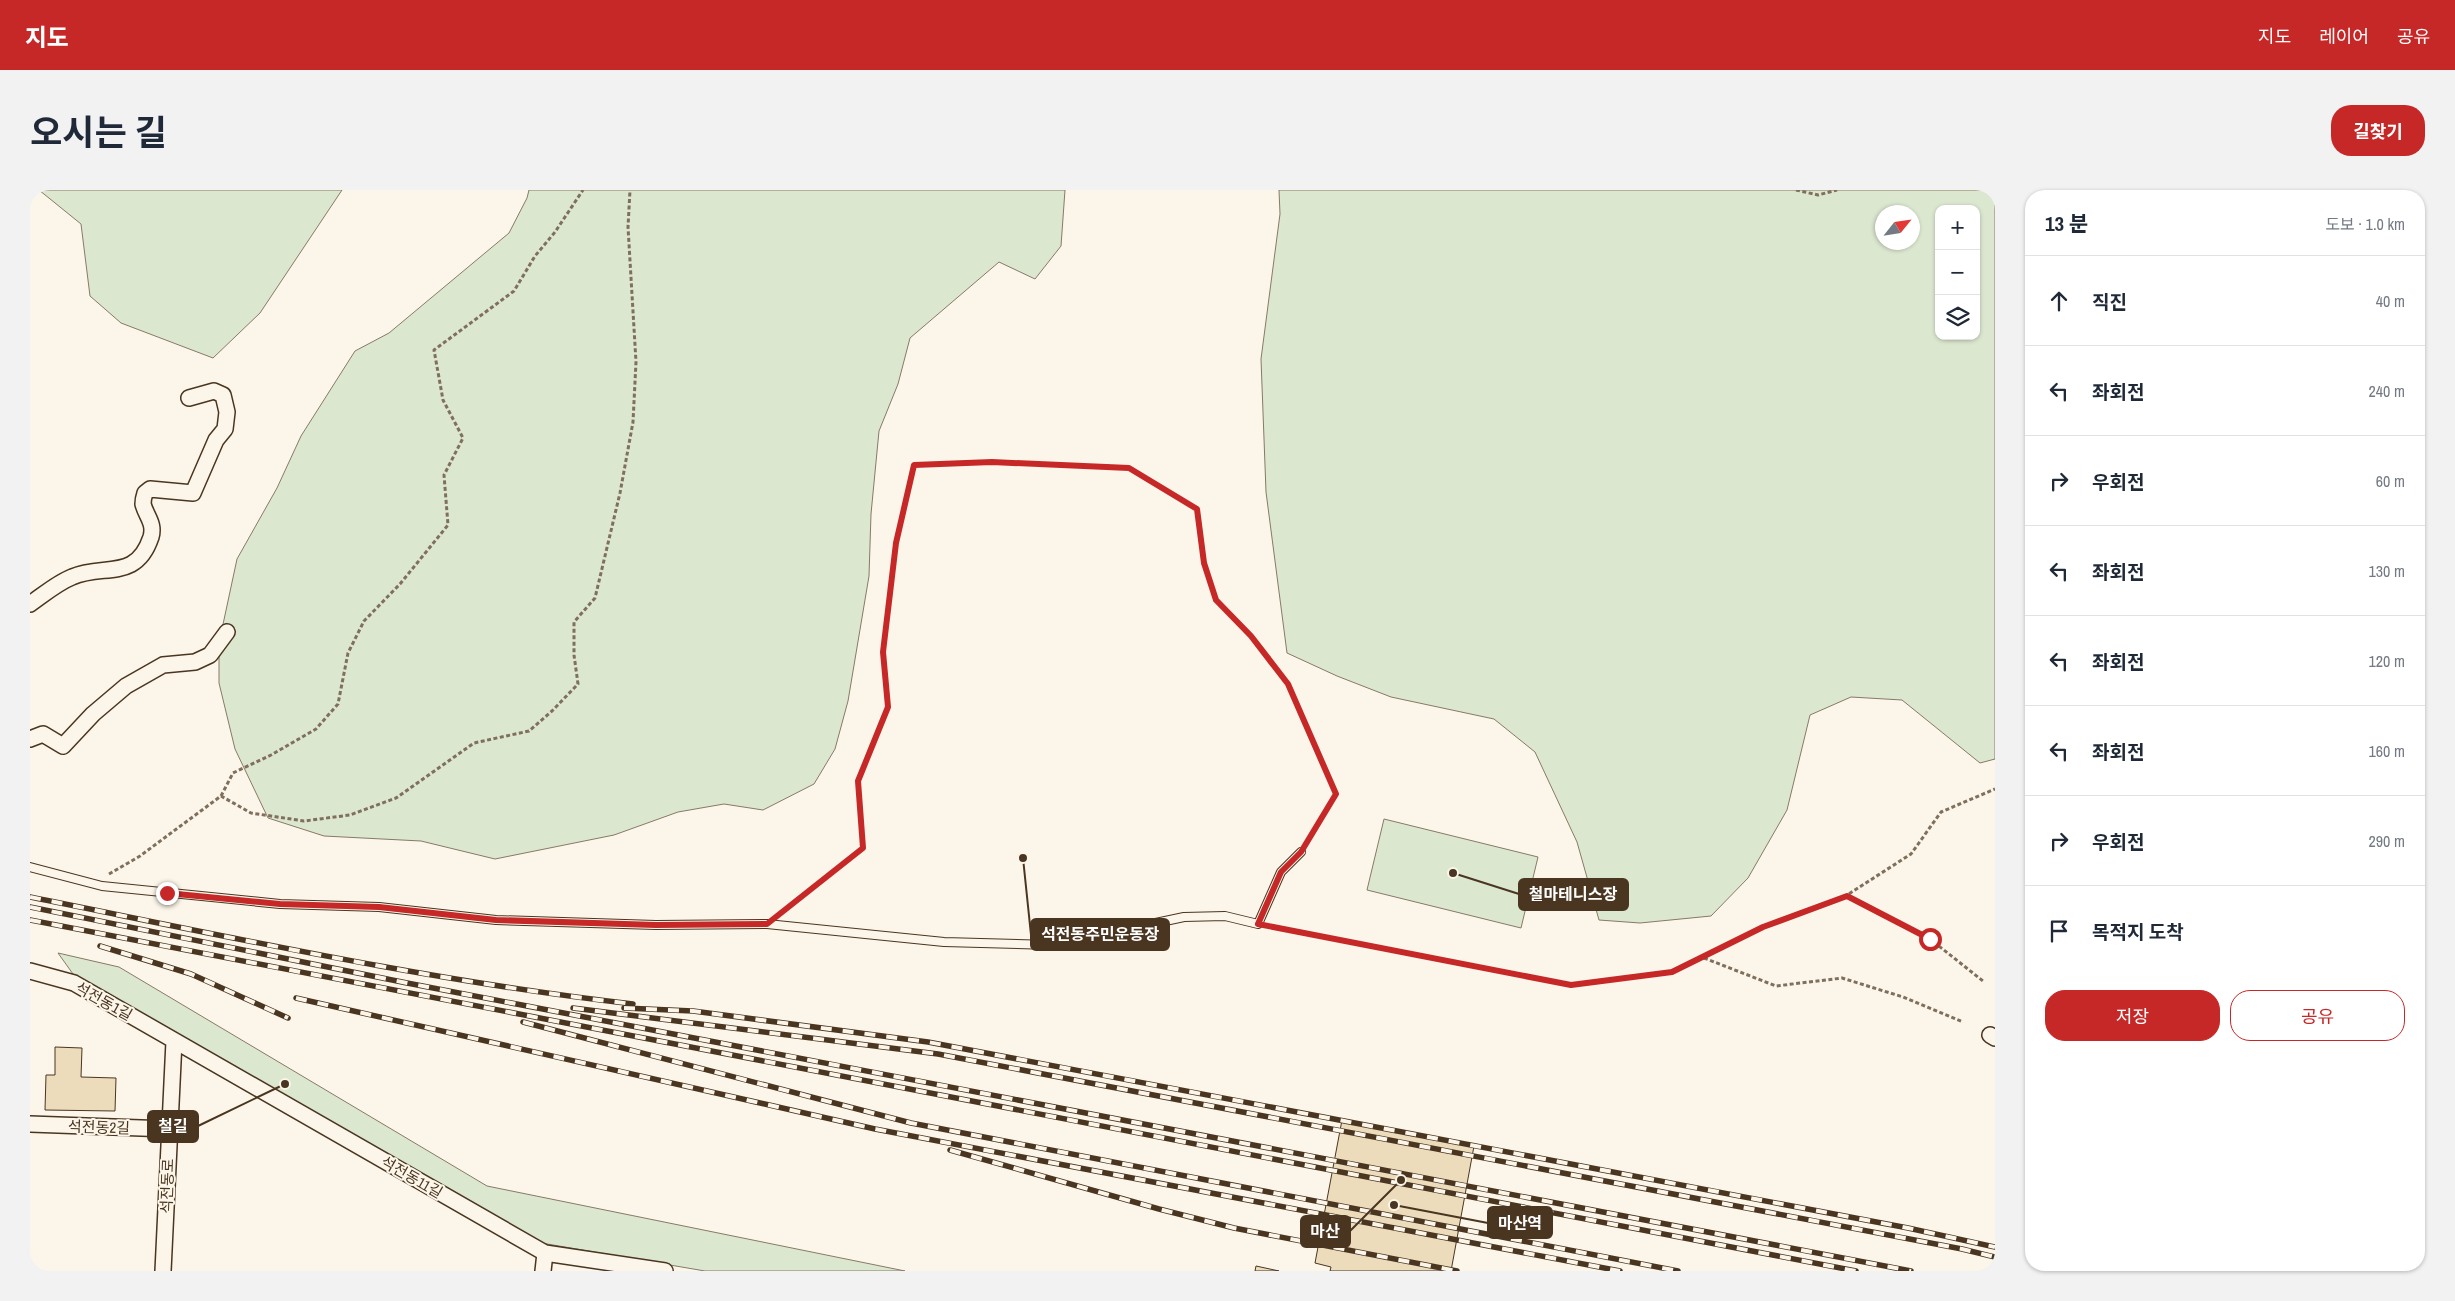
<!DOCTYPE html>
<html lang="ko">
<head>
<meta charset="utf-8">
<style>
  body { margin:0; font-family:"Archivo Narrow","Noto Sans KR",sans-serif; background:#f2f2f3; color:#1f2937 }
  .controls { position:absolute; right:15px; top:15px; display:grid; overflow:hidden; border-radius:10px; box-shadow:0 1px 4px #0004 }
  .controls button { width:45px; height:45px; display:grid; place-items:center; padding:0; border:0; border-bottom:1px solid #e0e1e3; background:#fff; color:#1f2937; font:25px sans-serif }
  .compass { position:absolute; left:1845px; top:15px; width:45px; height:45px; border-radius:50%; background:#fff; box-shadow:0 1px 4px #0004; rotate:60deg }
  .stop { position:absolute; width:15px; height:15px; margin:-11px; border:4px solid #c62828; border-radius:50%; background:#fff }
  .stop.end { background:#c62828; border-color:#fff; box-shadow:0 1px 5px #0008 }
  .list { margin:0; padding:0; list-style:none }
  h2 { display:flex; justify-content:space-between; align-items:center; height:65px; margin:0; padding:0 20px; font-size:21px }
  h2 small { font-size:16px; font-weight:400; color:#747a83 }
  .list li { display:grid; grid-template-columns:32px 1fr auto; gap:15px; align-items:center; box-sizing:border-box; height:90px; padding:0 20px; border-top:1px solid #e0e1e3 }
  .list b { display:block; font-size:19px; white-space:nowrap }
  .list em { font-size:16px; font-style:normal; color:#747a83 }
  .actions { display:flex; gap:10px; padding:15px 20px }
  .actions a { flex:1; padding:11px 0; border:1px solid #c62828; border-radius:20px; text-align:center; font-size:18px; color:#c62828 }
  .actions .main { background:#c62828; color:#fff }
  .icon { flex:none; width:28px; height:28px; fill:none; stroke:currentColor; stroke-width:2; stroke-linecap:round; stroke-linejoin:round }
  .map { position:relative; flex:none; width:1965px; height:1081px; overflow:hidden; border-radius:20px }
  header { display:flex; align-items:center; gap:30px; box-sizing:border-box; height:70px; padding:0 25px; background:#c62828; color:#fff }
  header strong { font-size:24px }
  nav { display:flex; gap:28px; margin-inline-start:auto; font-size:18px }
  .intro { display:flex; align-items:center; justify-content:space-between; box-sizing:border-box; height:120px; padding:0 30px }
  h1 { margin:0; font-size:35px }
  .button { padding:12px 22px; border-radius:20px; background:#c62828; color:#fff; font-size:18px; font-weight:700 }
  main { display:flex; gap:30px; padding:0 30px }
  aside { flex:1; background:#fff; border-radius:20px; box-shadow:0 1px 4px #0004 }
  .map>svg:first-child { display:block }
  .green { fill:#dce7d0; stroke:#887966; fill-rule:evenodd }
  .building { fill:#ecdcbc; stroke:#4a3520 }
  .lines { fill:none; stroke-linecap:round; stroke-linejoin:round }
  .lane-casing { stroke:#4a3520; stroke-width:10 }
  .street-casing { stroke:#4a3520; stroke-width:18 }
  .path { stroke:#7f6f5c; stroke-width:3; stroke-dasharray:4 2.5; stroke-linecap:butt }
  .lane { stroke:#fbf6e9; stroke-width:8 }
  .street { stroke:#fbf6e9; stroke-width:15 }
  .rail-casing { stroke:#4a3520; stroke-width:5.5 }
  .rail { stroke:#fbf6e9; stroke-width:4; stroke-dasharray:11; stroke-linecap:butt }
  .route { stroke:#c62828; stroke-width:6 }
  .labels { text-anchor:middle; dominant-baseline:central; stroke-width:4; stroke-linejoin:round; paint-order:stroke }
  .street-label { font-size:15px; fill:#4a3520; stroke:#fbf6e9 }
  .leader { fill:none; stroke:#4a3520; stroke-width:2 }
  .callout-dot { fill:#4a3520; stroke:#fbf6e9; stroke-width:2 }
  .callout { fill:#4a3520; stroke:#4a3520; stroke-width:2 }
  .callout-label { font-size:16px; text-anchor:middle; font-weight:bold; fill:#fff }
</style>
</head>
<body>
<header>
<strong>지도</strong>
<nav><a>지도</a><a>레이어</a><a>공유</a></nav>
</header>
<div class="intro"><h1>오시는 길</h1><a class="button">길찾기</a></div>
<main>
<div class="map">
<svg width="1965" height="1081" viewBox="0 0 1965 1081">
  <rect width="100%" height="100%" fill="#fbf6e9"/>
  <!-- green -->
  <path class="green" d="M9 0H312L230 123 183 168 91 133 60 106 51 34Z
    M499 0H1035L1031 56 1005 89 969 72 880 148 868 194 849 241 841 324 839 386 818 511 805 559 784 594 733 620 694 614 648 622 584 645 465 669 391 651 294 646 238 628 205 559 189 493V453L207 369 247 298 271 246 325 161 359 143 479 43 497 8Z
    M1249 0H1965V569L1950 573 1872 510 1821 507 1780 525 1757 620 1718 688 1681 726 1610 733 1569 730 1547 652 1505 562 1464 529 1361 507 1307 486 1257 463 1236 302 1231 169 1250 24ZM1909 19H1946V146H1909ZM1882 22V52H1852V22Z
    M1354 629 1508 667 1491 738 1337 700Z
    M28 763 89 777 457 996 875 1081H675L494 1050 48 791Z"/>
  <!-- building -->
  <path class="building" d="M25 857 52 858 51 887 86 888 85 921 15 920 16 885H25Z
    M1312 930 1444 956 1421 1081H1300L1301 1077 1285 1073Z
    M1226 1076 1249 1081H1225Z"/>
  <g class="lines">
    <defs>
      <path id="lane" d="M0 677 72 696 250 714 349 717 466 730 626 735 737 734 914 752 1022 755 1154 727 1195 726 1228 734 1251 682 1271 662"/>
      <path id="street" d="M0 414C13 405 27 393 42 387 74 373 106 392 121 347 125 333 116 326 113 314 113 311 114 306 115 303L120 299 163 303 186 250 195 239 197 222 193 205 184 201 159 208
        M0 549 13 544 33 556 63 524 96 496 133 475 165 472 180 465 197 442
        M0 781 44 793 515 1063 635 1081
        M1960 845 1965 848
        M0 934 139 939
        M133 1081 144 851
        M513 1081 515 1063"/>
    </defs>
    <!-- lane casing -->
    <use href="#lane" class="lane-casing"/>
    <!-- street casing -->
    <use href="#street" class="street-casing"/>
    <!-- path -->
    <path class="path" d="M1766 0 1788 5 1807 0
      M191 606 203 583 241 565 286 539 308 514 318 463 334 431 370 394 418 335 414 285 433 248 413 210 404 160 484 101 505 66 525 42 553 0
      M79 684 110 666 191 606 221 623 274 631 320 625 366 608 444 553 499 541 522 521 548 494 544 465V432L565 408 590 303 603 232 606 172 598 37 600 0
      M1818 706 1900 749 1953 791
      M750 723 833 658 828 591 858 517 853 462 866 353 884 275 962 272 1099 277 1167 319 1174 373 1186 410 1221 446 1258 494 1306 605 1277 653
      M1238 736 1541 795 1643 782 1733 737 1817 705 1881 664 1911 622 1965 599
      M1674 768 1746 796 1812 788 1873 807 1933 832"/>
    <!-- lane -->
    <use href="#lane" class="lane"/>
    <!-- street -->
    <use href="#street" class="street"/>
    <defs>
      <path id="rail" d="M0 707C200 747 400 791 603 814
        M0 717 377 793 1881 1081
        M0 730 1826 1081
        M70 756 161 784 258 828
        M266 808 845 939 1590 1081
        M543 818 908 864 1932 1059 1965 1067
        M594 818 663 821 898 852 1878 1038 1965 1057
        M493 832 881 933 1648 1081
        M920 960 1129 1019 1204 1038 1427 1081"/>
    </defs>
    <!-- rail casing -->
    <use href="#rail" class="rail-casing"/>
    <!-- rail -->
    <use href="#rail" class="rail"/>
  </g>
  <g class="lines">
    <!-- route -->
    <path class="route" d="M137 703 250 714 349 717 466 730 626 735 737 734 833 658 828 591 858 517 853 462 866 353 884 275 962 272 1099 278 1167 319 1174 373 1186 410 1221 446 1258 494 1306 604 1271 662 1251 682 1228 734 1541 795 1642 782 1733 737 1817 706 1900 749"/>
  </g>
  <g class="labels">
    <!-- street labels -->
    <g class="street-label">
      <text transform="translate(74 811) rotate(29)">석전동1길</text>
      <text transform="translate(69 937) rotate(2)">석전동2길</text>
      <text transform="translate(382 987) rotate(30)">석전동11길</text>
      <text transform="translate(137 996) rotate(-88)">석전동로</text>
    </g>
  </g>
  <!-- callouts -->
  <path class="leader" d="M1423 683L1489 704M993 668L1001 745M255 894L168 936M1364 1015L1458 1033M1371 990L1320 1041"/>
  <g class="callout-dot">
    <circle cx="1423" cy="683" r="5"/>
    <circle cx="993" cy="668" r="5"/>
    <circle cx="255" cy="894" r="5"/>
    <circle cx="1364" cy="1015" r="5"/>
    <circle cx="1371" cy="990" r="5"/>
  </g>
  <g class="callout">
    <rect x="1489" y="689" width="109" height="31" rx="5"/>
    <rect x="1001" y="729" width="138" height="31" rx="5"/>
    <rect x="118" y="921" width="50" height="31" rx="5"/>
    <rect x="1458" y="1017" width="64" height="31" rx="5"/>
    <rect x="1271" y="1026" width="49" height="31" rx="5"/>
  </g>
  <g class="callout-label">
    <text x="1543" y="710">철마테니스장</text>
    <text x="1070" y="750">석전동주민운동장</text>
    <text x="143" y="942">철길</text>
    <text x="1490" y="1039">마산역</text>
    <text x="1295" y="1047">마산</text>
  </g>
</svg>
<div class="controls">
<button>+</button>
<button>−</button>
<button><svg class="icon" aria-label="layers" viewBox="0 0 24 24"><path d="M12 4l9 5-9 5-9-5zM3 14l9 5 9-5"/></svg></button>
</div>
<svg class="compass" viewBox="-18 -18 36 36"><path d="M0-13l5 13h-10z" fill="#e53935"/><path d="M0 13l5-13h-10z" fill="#747a83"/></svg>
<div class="stop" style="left:1900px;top:749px"></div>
<div class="stop end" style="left:137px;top:703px"></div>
</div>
<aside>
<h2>13 분<small>도보 · 1.0 km</small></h2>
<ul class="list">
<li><svg class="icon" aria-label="ahead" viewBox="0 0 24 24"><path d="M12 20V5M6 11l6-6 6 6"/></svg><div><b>직진</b></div><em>40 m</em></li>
<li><svg class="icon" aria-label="left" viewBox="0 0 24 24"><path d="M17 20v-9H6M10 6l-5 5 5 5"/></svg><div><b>좌회전</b></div><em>240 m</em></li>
<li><svg class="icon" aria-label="right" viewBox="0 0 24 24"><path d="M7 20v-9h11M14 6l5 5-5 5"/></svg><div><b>우회전</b></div><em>60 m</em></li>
<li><svg class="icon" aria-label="left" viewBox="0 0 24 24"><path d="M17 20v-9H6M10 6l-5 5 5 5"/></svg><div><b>좌회전</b></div><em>130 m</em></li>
<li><svg class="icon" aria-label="left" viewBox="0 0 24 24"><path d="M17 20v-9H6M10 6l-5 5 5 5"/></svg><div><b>좌회전</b></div><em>120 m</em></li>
<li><svg class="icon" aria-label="left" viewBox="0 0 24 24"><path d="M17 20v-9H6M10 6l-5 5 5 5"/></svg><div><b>좌회전</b></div><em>160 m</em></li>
<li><svg class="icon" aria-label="right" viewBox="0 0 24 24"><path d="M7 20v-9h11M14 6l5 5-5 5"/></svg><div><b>우회전</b></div><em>290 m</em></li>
<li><svg class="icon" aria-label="arrive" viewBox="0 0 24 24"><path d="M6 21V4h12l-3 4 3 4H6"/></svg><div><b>목적지 도착</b></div></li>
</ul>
<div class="actions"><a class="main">저장</a><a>공유</a></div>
</aside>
</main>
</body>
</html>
